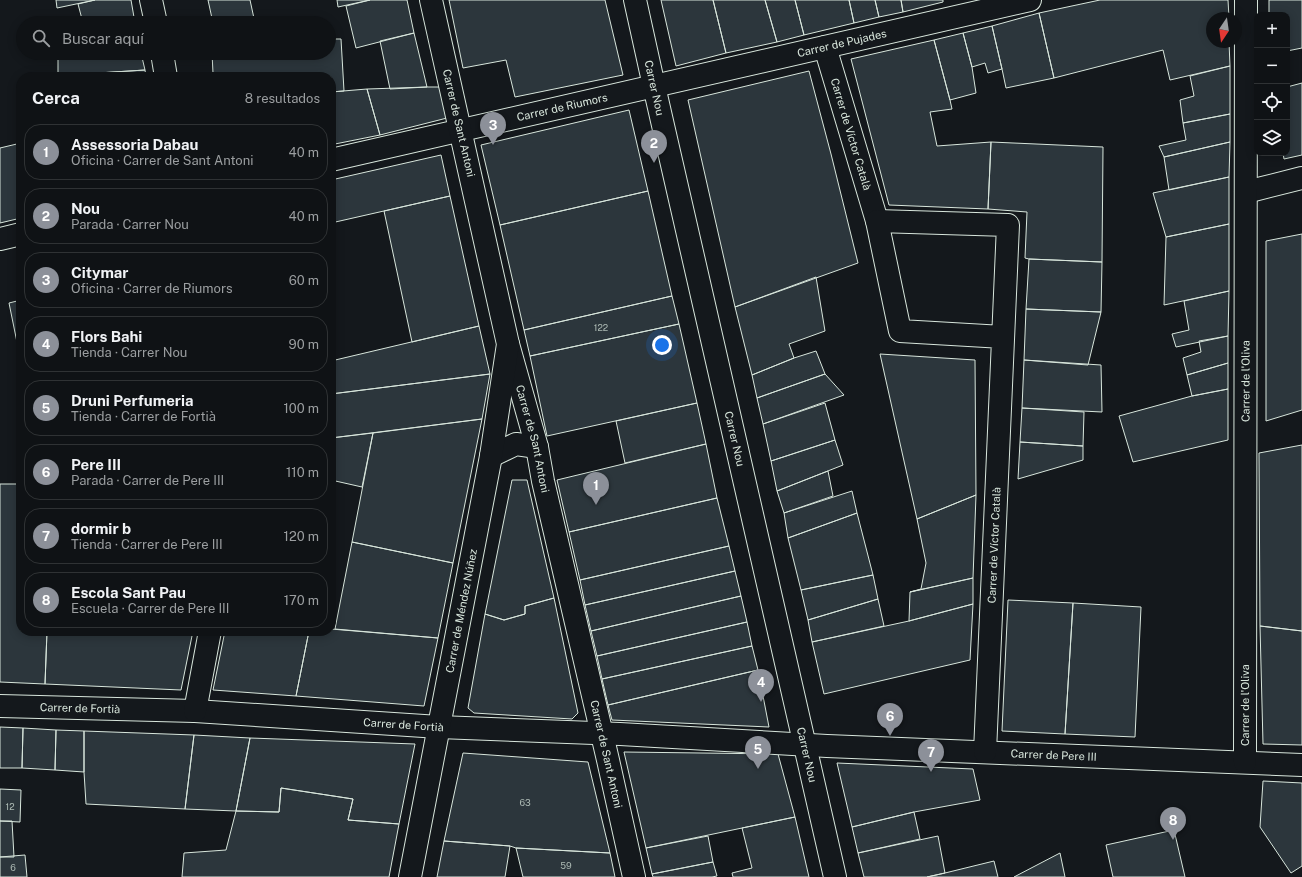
<!DOCTYPE html>
<html lang="es">
<head>
<meta charset="utf-8">
<style>
  body { margin:0; font-family:"Public Sans",sans-serif; background:#181b1e; color:#f1f3f6 }
  .controls { position:absolute; right:12px; top:12px; display:grid; overflow:hidden; border-radius:8px; box-shadow:0 2px 10px #0003 }
  .controls button { width:36px; height:36px; display:grid; place-items:center; padding:0; border:0; border-bottom:1px solid #2f3234; background:#0f1215; color:#f1f3f6; font:20px sans-serif }
  .compass { position:absolute; left:1206px; top:12px; width:36px; height:36px; border-radius:50%; background:#0f1215; box-shadow:0 2px 10px #0003; rotate:193deg }
  .you { position:absolute; left:662px; top:345px; width:14px; height:14px; margin:-10px; border:3px solid #fff; border-radius:50%; background:#1a73e8; box-shadow:0 0 0 6px #1a73e833 }
  .badge { display:grid; place-items:center; width:26px; height:26px; border-radius:50%; background:#8c9099; color:#fff; font-size:13px; font-weight:700 }
  .pin { position:absolute; translate:-50% -33px; filter:drop-shadow(0 1px 2px #0008) }
  .pin::after { content:''; position:absolute; top:21px; width:14px; height:12px; background:inherit; clip-path:polygon(0 0,100% 0,50% 100%) }
  .list { margin:0; padding:0; list-style:none }
  h2 { display:flex; justify-content:space-between; align-items:center; height:52px; margin:0; padding:0 16px; font-size:17px }
  h2 small { font-size:13px; font-weight:400; color:#9b9ea0 }
  .list li { display:grid; grid-template-columns:26px 1fr auto; gap:12px; align-items:center; box-sizing:border-box; height:56px; margin:0 8px 8px; padding:0 8px; border:1px solid #2f3234; border-radius:16px }
  .list b { display:block; font-size:15px; white-space:nowrap }
  .list p { margin:0; font-size:13px; white-space:nowrap; color:#9b9ea0 }
  .list em { font-size:13px; font-style:normal; color:#9b9ea0 }
  .icon { flex:none; width:22px; height:22px; fill:none; stroke:currentColor; stroke-width:2; stroke-linecap:round; stroke-linejoin:round }
  .map { position:relative; flex:none; width:1302px; height:877px; overflow:hidden }
  .search { position:absolute; background:#0f1215; box-shadow:0 2px 10px #0003; left:16px; top:16px; width:320px; height:44px; display:flex; align-items:center; gap:10px; box-sizing:border-box; padding:0 14px; border-radius:22px; color:#9b9ea0; font-size:15px }
  .panel { position:absolute; background:#0f1215; box-shadow:0 2px 10px #0003; left:16px; top:72px; width:320px; height:564px; border-radius:16px }
  .map>svg:first-child { display:block }
  .building { fill:#2c363c; stroke:#d8e6dc }
  .lines { fill:none; stroke-linecap:round; stroke-linejoin:round }
  .street-casing { stroke:#d8e6dc; stroke-width:24 }
  .secondary-casing { stroke:#d8e6dc; stroke-width:24 }
  .street { stroke:#14181c; stroke-width:22 }
  .secondary { stroke:#14181c; stroke-width:22 }
  .labels { text-anchor:middle; dominant-baseline:central; stroke-width:3; stroke-linejoin:round; paint-order:stroke }
  .number-label { font-size:9px; fill:#adbab4 }
  .street-label { font-size:11px; fill:#d8e6dc; stroke:#14181c }
</style>
</head>
<body>
<div class="map">
<svg width="1302" height="877" viewBox="0 0 1302 877">
  <rect width="100%" height="100%" fill="#14181c"/>
  <!-- building -->
  <path class="building" d="M56 0H95L57 8Z
    M95 0H131L135 23H83L78 4Z
    M208 0H250L255 23H213Z
    M337 0H370L338 7Z
    M370 0H407L414 33 356 48 346 6Z
    M449 0H605L623 75 515 97 506 60 463 68Z
    M661 0H713L726 53 676 66Z
    M713 0H765L777 42 726 53Z
    M765 0H795L804 35 777 42Z
    M795 0H849L854 23 804 35Z
    M849 0H875L879 17 854 23Z
    M875 0H901L903 12 879 17Z
    M901 0H943V2L903 12Z
    M1100 0H1228L1229 18H1212V42H1229L1230 66 1170 80 1163 50 1054 78 1039 13Z
    M1269 0H1302V48L1287 51V15H1269Z
    M1039 13 1054 78 1006 88 1002 69 992 26Z
    M992 26 1002 69 988 73 985 63 972 67 963 33Z
    M414 33 427 87 390 89 380 41Z
    M963 33 972 67 976 93 950 100 934 40Z
    M329 39H341L344 91 331 92V77H199L213 73 212 53H329Z
    M934 40 950 100 952 109 930 112 937 146 991 142 988 209 889 205 851 59Z
    M58 53H141L145 70 98 73H58Z
    M1230 66V114L1183 123 1180 100 1194 96 1190 76Z
    M145 70 146 77H97L98 73Z
    M809 71 831 154 858 263 735 307 688 100Z
    M1302 83V155L1284 159 1283 153H1287V87Z
    M427 87H440L447 118 380 135 367 89Z
    M367 89 380 135 335 144 331 130V92Z
    M629 110 648 191 500 225 481 145Z
    M1230 114V142L1164 157 1159 146 1186 140 1183 123Z
    M991 142 1103 147 1102 262 1029 259 1025 258 1027 212 988 209Z
    M1230 142 1229 177 1169 190 1164 157Z
    M21 143V218L0 223V148Z
    M441 155 450 196 331 223V180Z
    M1229 177V224L1166 237 1153 193Z
    M648 191 672 296 524 330 500 225Z
    M450 196 479 326 412 342 384 211Z
    M1229 224V291L1164 305 1166 237Z
    M1302 234V410L1266 421V241Z
    M1029 259 1102 262 1101 312 1026 309Z
    M816 277 825 331 789 344 794 358 752 375 735 307Z
    M1229 291 1228 336 1176 347 1172 334 1189 330 1184 301Z
    M672 296 679 324 530 356 524 330Z
    M21 300V362L9 303Z
    M1026 309 1101 312 1088 365 1024 360Z
    M679 324 697 403 547 436 530 356Z
    M479 326 490 374 331 394V361Z
    M1228 336V363L1187 375 1183 358 1201 352 1199 341Z
    M816 351 825 374 757 398 752 375 794 358Z
    M880 354 975 360 976 495 917 519Z
    M1024 360 1101 365 1102 412 1022 408Z
    M1228 363V389L1192 396 1187 375Z
    M490 374 482 419 331 438V394Z
    M825 374 844 395 763 424 757 398Z
    M1228 389V440L1133 462 1119 416 1192 396Z
    M697 403 706 444 625 463 616 421Z
    M825 403 835 440 771 461 763 424Z
    M1022 408 1084 412 1083 446 1020 442Z
    M482 419 453 563 352 542 373 433Z
    M373 433 362 487 331 480V438Z
    M835 440 843 465 777 491 771 461Z
    M1020 442 1083 446V460L1018 479Z
    M706 444 717 498 569 532 557 480Z
    M1302 445V631L1260 626 1259 453Z
    M828 471 833 496 784 513 777 491Z
    M512 480H527L554 598 525 606V614L504 620 485 614Z
    M0 484H21V631H47L45 684 0 682Z
    M852 491 857 513 788 538 784 513Z
    M976 495 973 578 910 592 921 589 926 563 917 519Z
    M717 498 729 546 580 580 569 532Z
    M857 513 873 575 801 590 788 538Z
    M352 542 453 563 438 638 335 629Z
    M729 546 735 571 585 605 580 580Z
    M735 571 741 596 591 631 585 605Z
    M873 575 878 599 808 620 801 590Z
    M973 578V604L909 621 910 592Z
    M741 596 747 622 597 656 591 631Z
    M554 598 578 713 572 719 474 713 468 708 485 614 504 620 525 614V606Z
    M878 599 884 626 812 642 808 620Z
    M1008 600 1073 603 1065 734 1002 731Z
    M1073 603 1141 607 1135 737 1065 734Z
    M973 604 970 660 824 694 812 642 909 621Z
    M747 622 752 646 602 679 597 656Z
    M1260 626 1302 631V745L1263 744Z
    M331 629 438 638 424 706 296 696 309 631H331Z
    M47 631H193L181 690 45 684Z
    M225 631H309L296 696 213 690Z
    M752 646 758 670 608 705 602 679Z
    M758 670 769 727 612 720 608 705Z
    M0 727 23 728 22 768H0Z
    M23 728 56 730 55 770 22 768Z
    M56 730 84 731V772L55 770Z
    M84 731 194 735 185 809 86 804 84 772Z
    M194 735 250 738 236 811 185 809Z
    M250 738 415 744 399 824 348 820 353 799 281 788 279 812 236 811Z
    M624 752 778 754 795 817 646 848Z
    M463 753 588 762 610 853 516 848 510 846 444 841Z
    M837 763 973 769 980 800 914 812 852 827Z
    M1263 781 1302 783V866L1291 873 1260 827Z
    M281 788 353 799 348 820 399 824 389 877H182L184 853 226 850 236 811 279 812Z
    M0 789 21 790 20 822 0 821Z
    M914 812 920 839 858 853 852 827Z
    M795 817 809 877H733L732 873 752 868 742 828Z
    M0 821H12L14 857H0Z
    M1174 830 1185 877H1113L1106 845Z
    M708 836 713 862 652 874 646 848Z
    M938 836 945 873 927 877H864L858 853Z
    M444 841 510 846 505 877H437Z
    M516 848 610 853 615 877H523Z
    M1060 853 1065 877H1014Z
    M25 855 27 877H0V857Z
    M994 861 998 877H927L945 873Z
    M713 862 717 876 712 877H653L652 874Z"/>
  <g class="lines">
    <defs>
      <g id="street">
        <path d="M151 0 156 23"/>
        <path id="s1" d="M635 0 654 86 835 877"/>
        <path id="s2" d="M825 47 877 221"/>
        <path d="M162 53 166 77"/>
        <path id="s3" d="M331 160 1030 0"/>
        <path d="M1246 192 1302 178"/>
        <path d="M0 239 21 234"/>
        <path id="s4" d="M508 344 537 447 543 481 608 760 634 877"/>
        <path d="M491 456 516 444 537 447"/>
        <path id="s5" d="M0 706 195 711 439 727 620 734 827 746 1302 765"/>
        <path d="M195 711 210 631"/>
        <path id="s6" d="M985 752 1008 225 877 221 900 331 1003 337"/>
        <path id="s7" d="M1245 762 1246 0"/>
      </g>
      <g id="secondary">
        <path id="s8" d="M410 877 491 456 508 344 431 0"/>
      </g>
    </defs>
    <!-- street casing -->
    <use href="#street" class="street-casing"/>
    <!-- secondary casing -->
    <use href="#secondary" class="secondary-casing"/>
    <!-- street -->
    <use href="#street" class="street"/>
    <!-- secondary -->
    <use href="#secondary" class="secondary"/>
  </g>
  <g class="labels">
    <!-- number labels -->
    <g class="number-label">
      <text x="601" y="327">122</text>
      <text x="525" y="802">63</text>
      <text x="10" y="806">12</text>
      <text x="566" y="865">59</text>
      <text x="13" y="867">6</text>
    </g>
    <!-- street labels -->
    <g class="street-label">
      <text stroke="none"><textPath href="#s3" startOffset="524">Carrer de Pujades</textPath></text>
      <text stroke="none"><textPath href="#s1" startOffset="90">Carrer Nou</textPath></text>
      <text stroke="none"><textPath href="#s3" startOffset="237">Carrer de Riumors</textPath></text>
      <text transform="translate(459 123) rotate(77)">Carrer de Sant Antoni</text>
      <text stroke="none"><textPath href="#s2" startOffset="91">Carrer de Víctor Català</textPath></text>
      <text stroke="none"><textPath href="#s7" startOffset="381">Carrer de l'Oliva</textPath></text>
      <text stroke="none"><textPath href="#s4" startOffset="98">Carrer de Sant Antoni</textPath></text>
      <text stroke="none"><textPath href="#s1" startOffset="450">Carrer Nou</textPath></text>
      <text stroke="none"><textPath href="#s6" startOffset="207">Carrer de Víctor Català</textPath></text>
      <text stroke="none"><textPath href="#s8" startOffset="271">Carrer de Méndez Núñez</textPath></text>
      <text stroke="none"><textPath href="#s7" startOffset="57">Carrer de l'Oliva</textPath></text>
      <text stroke="none"><textPath href="#s5" startOffset="80">Carrer de Fortià</textPath></text>
      <text stroke="none"><textPath href="#s5" startOffset="404">Carrer de Fortià</textPath></text>
      <text stroke="none"><textPath href="#s4" startOffset="422">Carrer de Sant Antoni</textPath></text>
      <text stroke="none"><textPath href="#s1" startOffset="774">Carrer Nou</textPath></text>
      <text stroke="none"><textPath href="#s5" startOffset="1055">Carrer de Pere III</textPath></text>
    </g>
  </g>
</svg>
<div class="controls">
<button>+</button>
<button>−</button>
<button><svg class="icon" aria-label="locate" viewBox="0 0 24 24"><circle cx="12" cy="12" r="6"/><path d="M12 2v4M12 18v4M2 12h4M18 12h4"/></svg></button>
<button><svg class="icon" aria-label="layers" viewBox="0 0 24 24"><path d="M12 4l9 5-9 5-9-5zM3 14l9 5 9-5"/></svg></button>
</div>
<svg class="compass" viewBox="-18 -18 36 36"><path d="M0-13l5 13h-10z" fill="#e53935"/><path d="M0 13l5-13h-10z" fill="#9b9ea0"/></svg>
<div class="you"></div>
<div class="pin badge" style="left:596px;top:505px">1</div>
<div class="pin badge" style="left:654px;top:163px">2</div>
<div class="pin badge" style="left:493px;top:145px">3</div>
<div class="pin badge" style="left:761px;top:702px">4</div>
<div class="pin badge" style="left:758px;top:769px">5</div>
<div class="pin badge" style="left:890px;top:736px">6</div>
<div class="pin badge" style="left:931px;top:772px">7</div>
<div class="pin badge" style="left:1173px;top:840px">8</div>
<div class="search"><svg class="icon" aria-label="search" viewBox="0 0 24 24"><circle cx="10" cy="10" r="6"/><path d="M15 15l6 6"/></svg>Buscar aquí</div>
<section class="panel">
<h2>Cerca<small>8 resultados</small></h2>
<ul class="list">
<li><span class="badge">1</span><div><b>Assessoria Dabau</b><p>Oficina · Carrer de Sant Antoni</p></div><em>40 m</em></li>
<li><span class="badge">2</span><div><b>Nou</b><p>Parada · Carrer Nou</p></div><em>40 m</em></li>
<li><span class="badge">3</span><div><b>Citymar</b><p>Oficina · Carrer de Riumors</p></div><em>60 m</em></li>
<li><span class="badge">4</span><div><b>Flors Bahi</b><p>Tienda · Carrer Nou</p></div><em>90 m</em></li>
<li><span class="badge">5</span><div><b>Druni Perfumeria</b><p>Tienda · Carrer de Fortià</p></div><em>100 m</em></li>
<li><span class="badge">6</span><div><b>Pere III</b><p>Parada · Carrer de Pere III</p></div><em>110 m</em></li>
<li><span class="badge">7</span><div><b>dormir b</b><p>Tienda · Carrer de Pere III</p></div><em>120 m</em></li>
<li><span class="badge">8</span><div><b>Escola Sant Pau</b><p>Escuela · Carrer de Pere III</p></div><em>170 m</em></li>
</ul>
</section>
</div>
</body>
</html>
